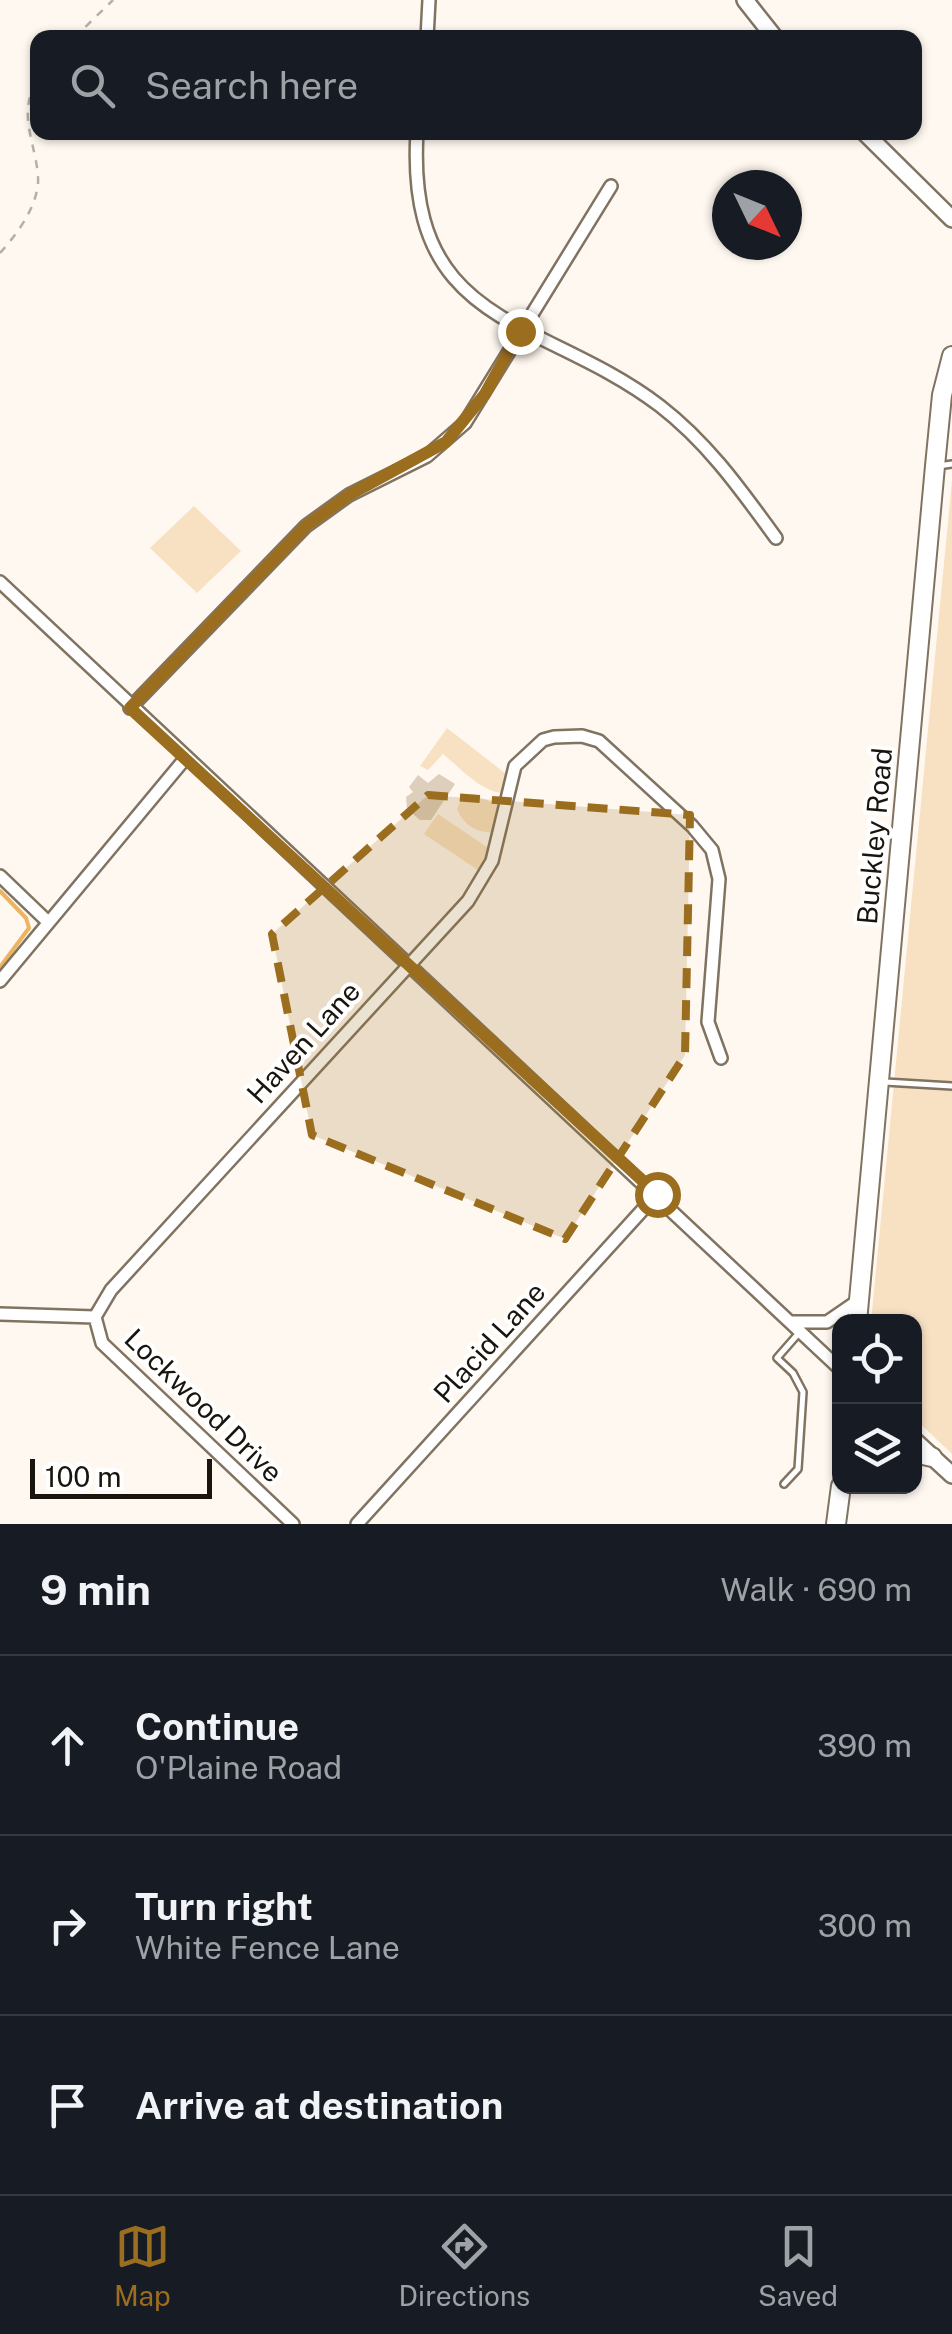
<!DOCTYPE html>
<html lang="en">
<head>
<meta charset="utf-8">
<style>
  body { margin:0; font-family:"Public Sans",sans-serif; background:#242831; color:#f1f3f6 }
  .controls { position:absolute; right:30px; bottom:30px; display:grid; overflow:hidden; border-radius:20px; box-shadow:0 2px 8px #0004 }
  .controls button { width:90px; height:90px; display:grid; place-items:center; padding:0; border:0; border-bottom:2px solid #363941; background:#171b24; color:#f1f3f6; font:50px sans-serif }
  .compass { position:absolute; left:712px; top:170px; width:90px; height:90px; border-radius:50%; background:#171b24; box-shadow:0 2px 8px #0004; rotate:133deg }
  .scale { position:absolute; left:30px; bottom:25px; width:182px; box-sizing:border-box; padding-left:10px; border:5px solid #19140d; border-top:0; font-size:28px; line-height:35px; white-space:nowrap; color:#19140d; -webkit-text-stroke:8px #fff; paint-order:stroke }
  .stop { position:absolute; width:30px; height:30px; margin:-22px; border:8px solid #9b6d1e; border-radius:50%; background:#fff }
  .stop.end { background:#9b6d1e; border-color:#fff; box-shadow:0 2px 10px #0008 }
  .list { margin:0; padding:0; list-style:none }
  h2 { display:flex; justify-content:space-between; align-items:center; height:130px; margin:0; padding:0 40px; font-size:42px }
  h2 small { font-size:32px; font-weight:400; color:#9ea1a6 }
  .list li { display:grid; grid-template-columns:65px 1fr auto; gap:30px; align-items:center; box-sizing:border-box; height:180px; padding:0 40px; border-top:2px solid #363941 }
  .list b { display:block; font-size:38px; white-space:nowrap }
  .list p { margin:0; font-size:32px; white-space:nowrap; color:#9ea1a6 }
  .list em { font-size:32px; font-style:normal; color:#9ea1a6 }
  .icon { flex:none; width:55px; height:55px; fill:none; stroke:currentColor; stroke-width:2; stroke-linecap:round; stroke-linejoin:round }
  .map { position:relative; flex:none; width:952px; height:1524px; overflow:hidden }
  .search { position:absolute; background:#171b24; box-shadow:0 2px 8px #0004; left:30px; right:30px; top:30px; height:110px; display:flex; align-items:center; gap:25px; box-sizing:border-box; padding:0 35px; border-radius:20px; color:#9ea1a6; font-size:38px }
  .sheet { height:670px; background:#171b24 }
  nav { display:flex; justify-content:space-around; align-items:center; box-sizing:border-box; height:140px; border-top:2px solid #363941; background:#171b24; font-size:28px; color:#9ea1a6 }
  nav a { display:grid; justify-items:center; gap:5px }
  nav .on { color:#9b6d1e }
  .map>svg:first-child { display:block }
  .green { fill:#f8e1c3 }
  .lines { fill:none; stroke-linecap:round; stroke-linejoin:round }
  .stream { stroke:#ecb461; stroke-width:4 }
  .building { fill:#ddcfbb }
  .service-casing { stroke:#807361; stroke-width:10 }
  .minor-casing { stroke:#807361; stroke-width:16 }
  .secondary-casing { stroke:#807361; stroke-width:20 }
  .primary-casing { stroke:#807361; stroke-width:22 }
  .path { stroke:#b5afa8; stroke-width:2.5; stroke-dasharray:8 8; stroke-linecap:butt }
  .service { stroke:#fff; stroke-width:5 }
  .minor { stroke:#fff; stroke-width:11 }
  .secondary { stroke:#fff; stroke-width:15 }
  .primary { stroke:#fff; stroke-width:18 }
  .route { stroke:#9b6d1e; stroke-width:12 }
  .marked { fill:#9b6d1e; fill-opacity:0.2; stroke:#9b6d1e; stroke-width:8; stroke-dasharray:20 12; stroke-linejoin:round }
  .labels { text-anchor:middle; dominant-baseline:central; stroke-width:8; stroke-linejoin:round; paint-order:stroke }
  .street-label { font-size:28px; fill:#19140d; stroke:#fff }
</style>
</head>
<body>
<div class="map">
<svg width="952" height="1524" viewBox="0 0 952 1524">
  <rect width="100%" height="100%" fill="#fef8f0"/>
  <!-- green -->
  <path class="green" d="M952 480V1454L915 1419 914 1322H871Z
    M194 506 241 551 197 593 150 548Z
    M447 728 510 777 505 793C483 794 460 768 443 754L428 770 420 766Z
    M473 794 504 808 500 832C480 834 465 828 457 809L461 800Z
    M438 814 494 852 484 874 424 834Z"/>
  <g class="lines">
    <!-- stream -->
    <path class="stream" d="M0 891 26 918 29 928 0 967"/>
  </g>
  <!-- building -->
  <path class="building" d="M439 774 455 784 431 820H420L407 809 406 797 413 792 409 787 418 775 428 783Z"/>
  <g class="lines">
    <defs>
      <path id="service" d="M938 466 952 464
        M885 1082 952 1086
        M784 1484 798 1469 803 1392 793 1373 777 1358 798 1334"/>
      <path id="minor" d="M427 38 429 0
        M417 132C405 330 542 316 660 406 708 443 741 490 776 538
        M0 582 840 1369
        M130 708 306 526 349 495 427 456 465 423 611 186
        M0 876 47 921
        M0 981 184 760
        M0 1314 95 1317
        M791 1322H827L859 1300
        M293 1524 102 1343 95 1317 111 1290 468 901 492 861 515 766 543 740 554 737 582 736 599 741 692 826 712 850 719 879 708 1022 721 1058
        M357 1524 657 1194"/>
      <path id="secondary" d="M745 0 775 38
        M864 132 952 219
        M914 1440 952 1475"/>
      <path id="primary" d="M857 1322 935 466 942 395 952 356
        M914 1453 932 1457
        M836 1524 841 1486"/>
    </defs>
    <!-- service casing -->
    <use href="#service" class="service-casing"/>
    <!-- minor casing -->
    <use href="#minor" class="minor-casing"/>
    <!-- secondary casing -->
    <use href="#secondary" class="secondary-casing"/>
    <!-- primary casing -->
    <use href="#primary" class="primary-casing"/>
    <!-- path -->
    <path class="path" d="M74 38 113 0
      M0 253C17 234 35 210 38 184 40 152 14 111 38 83"/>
    <!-- service -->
    <use href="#service" class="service"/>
    <!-- minor -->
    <use href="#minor" class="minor"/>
    <!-- secondary -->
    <use href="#secondary" class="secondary"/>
    <!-- primary -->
    <use href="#primary" class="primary"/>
  </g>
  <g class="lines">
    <!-- route -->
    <path class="route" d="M520 331 485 394 446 442 349 495 306 526 130 708 657 1194"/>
  </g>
  <!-- marked area -->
  <path class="marked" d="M428 795 690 815 685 1055 565 1239 312 1135 272 934Z"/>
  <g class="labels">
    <!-- street labels -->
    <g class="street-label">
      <text transform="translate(874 836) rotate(-85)">Buckley Road</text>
      <text transform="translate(303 1042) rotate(-48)">Haven Lane</text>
      <text transform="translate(489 1342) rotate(-48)">Placid Lane</text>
      <text transform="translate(204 1405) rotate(44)">Lockwood Drive</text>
    </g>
  </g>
</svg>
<div class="controls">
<button><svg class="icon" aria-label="locate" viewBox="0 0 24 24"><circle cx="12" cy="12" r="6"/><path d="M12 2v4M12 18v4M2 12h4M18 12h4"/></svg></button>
<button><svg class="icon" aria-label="layers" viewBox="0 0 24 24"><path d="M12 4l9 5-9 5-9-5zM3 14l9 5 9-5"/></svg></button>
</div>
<svg class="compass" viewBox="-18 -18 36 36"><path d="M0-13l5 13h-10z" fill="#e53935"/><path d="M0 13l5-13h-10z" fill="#9ea1a6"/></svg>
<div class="scale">100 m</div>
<div class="stop" style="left:657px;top:1194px"></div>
<div class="stop end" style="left:520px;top:331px"></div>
<div class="search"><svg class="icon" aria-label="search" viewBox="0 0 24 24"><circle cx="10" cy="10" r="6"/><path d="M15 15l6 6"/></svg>Search here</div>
</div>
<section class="sheet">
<h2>9 min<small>Walk · 690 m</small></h2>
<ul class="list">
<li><svg class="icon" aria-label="ahead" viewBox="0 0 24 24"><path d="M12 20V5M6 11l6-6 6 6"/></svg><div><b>Continue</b><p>O'Plaine Road</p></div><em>390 m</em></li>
<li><svg class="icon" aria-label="right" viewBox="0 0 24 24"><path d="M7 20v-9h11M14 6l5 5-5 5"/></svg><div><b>Turn right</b><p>White Fence Lane</p></div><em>300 m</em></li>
<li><svg class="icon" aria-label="arrive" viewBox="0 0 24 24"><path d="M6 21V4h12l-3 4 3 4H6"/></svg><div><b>Arrive at destination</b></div></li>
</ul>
</section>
<nav>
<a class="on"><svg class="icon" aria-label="map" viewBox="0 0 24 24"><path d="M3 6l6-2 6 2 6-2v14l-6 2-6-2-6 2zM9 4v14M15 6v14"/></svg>Map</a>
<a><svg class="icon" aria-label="directions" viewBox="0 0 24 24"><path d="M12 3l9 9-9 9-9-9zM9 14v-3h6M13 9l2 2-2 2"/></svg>Directions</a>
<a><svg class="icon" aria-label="saved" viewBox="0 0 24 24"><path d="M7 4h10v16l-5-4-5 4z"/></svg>Saved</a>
</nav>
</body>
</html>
